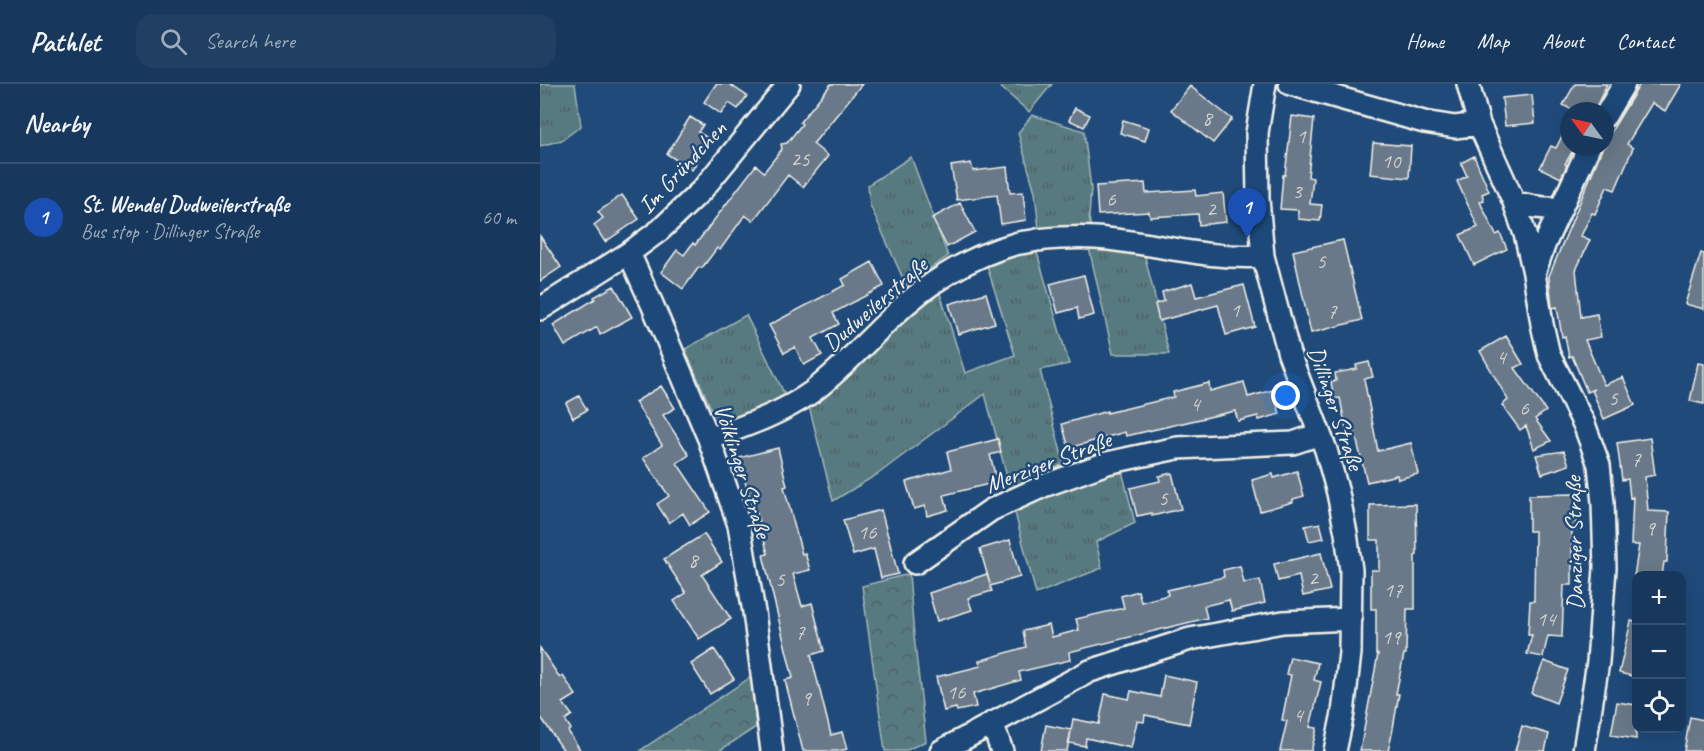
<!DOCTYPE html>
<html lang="en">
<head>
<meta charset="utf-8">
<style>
  body { margin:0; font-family:Caveat,sans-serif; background:#203f62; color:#f1f3f6 }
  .controls { position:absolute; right:18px; bottom:18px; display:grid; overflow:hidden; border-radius:12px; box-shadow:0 6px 24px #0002 }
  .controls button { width:54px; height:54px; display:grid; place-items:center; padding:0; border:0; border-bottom:2px solid #365272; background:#17385c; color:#f1f3f6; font:30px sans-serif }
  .compass { position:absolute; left:1020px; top:18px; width:54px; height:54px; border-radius:50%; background:#17385c; box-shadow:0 6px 24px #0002; rotate:303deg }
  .you { position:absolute; left:746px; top:312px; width:21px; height:21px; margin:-15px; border:4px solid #fff; border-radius:50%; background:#1a73e8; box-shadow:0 0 0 9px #1a73e833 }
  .badge { display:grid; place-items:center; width:39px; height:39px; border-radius:50%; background:#bca0f2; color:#fff; font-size:20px; font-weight:700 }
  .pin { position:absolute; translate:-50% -50px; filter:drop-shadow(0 2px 3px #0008) }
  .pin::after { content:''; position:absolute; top:32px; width:21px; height:18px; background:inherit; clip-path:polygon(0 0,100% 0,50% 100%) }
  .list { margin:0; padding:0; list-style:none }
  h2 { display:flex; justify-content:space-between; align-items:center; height:78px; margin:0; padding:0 24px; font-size:26px }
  h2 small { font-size:20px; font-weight:400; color:#9eacbb }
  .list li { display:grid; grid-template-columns:39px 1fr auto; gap:18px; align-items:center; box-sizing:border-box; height:108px; padding:0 24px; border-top:2px solid #365272 }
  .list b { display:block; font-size:22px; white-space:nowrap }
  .list p { margin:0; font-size:20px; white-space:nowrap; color:#9eacbb }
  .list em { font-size:20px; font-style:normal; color:#9eacbb }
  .icon { flex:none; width:33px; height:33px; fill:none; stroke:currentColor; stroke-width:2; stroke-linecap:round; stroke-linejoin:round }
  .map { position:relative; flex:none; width:1164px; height:667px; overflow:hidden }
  header { display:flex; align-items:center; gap:36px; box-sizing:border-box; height:84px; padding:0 30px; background:#17385c; border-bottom:2px solid #365272 }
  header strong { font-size:28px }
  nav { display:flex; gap:33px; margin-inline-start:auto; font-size:21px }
  .search { width:420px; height:54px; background:#203f62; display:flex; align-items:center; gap:15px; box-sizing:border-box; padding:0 21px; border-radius:18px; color:#9eacbb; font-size:22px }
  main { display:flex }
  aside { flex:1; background:#17385c }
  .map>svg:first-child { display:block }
  .grass { fill:url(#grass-tufts); stroke:#a5b6b4; stroke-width:1.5 }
  .forest { fill:url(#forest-crowns); stroke:#a5b6b4; stroke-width:1.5 }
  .building { fill:#6a7989; stroke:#f4f1e8; stroke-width:1.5 }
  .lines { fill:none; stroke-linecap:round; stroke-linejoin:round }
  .street-casing { stroke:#f4f1e8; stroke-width:26 }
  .street { stroke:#1f4a7a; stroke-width:21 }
  .labels { text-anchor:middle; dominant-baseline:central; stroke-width:5; stroke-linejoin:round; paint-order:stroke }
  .number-label { font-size:21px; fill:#d2d3d0 }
  .street-label { font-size:24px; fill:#f4f1e8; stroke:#1f4a7a }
</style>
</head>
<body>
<header>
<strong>Pathlet</strong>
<div class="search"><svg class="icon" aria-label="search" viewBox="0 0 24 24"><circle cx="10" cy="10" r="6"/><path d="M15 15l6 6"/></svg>Search here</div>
<nav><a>Home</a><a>Map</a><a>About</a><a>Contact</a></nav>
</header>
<main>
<aside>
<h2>Nearby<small></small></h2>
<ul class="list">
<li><span class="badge" style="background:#1a4fb4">1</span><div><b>St. Wendel Dudweilerstraße</b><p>Bus stop · Dillinger Straße</p></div><em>60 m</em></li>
</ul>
</aside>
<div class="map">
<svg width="1164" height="667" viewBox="0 0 1164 667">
  <defs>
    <pattern id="grass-tufts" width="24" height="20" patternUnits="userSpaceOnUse" patternTransform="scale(1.5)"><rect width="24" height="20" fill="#567a80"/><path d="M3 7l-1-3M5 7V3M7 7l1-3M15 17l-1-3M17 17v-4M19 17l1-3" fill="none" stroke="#506163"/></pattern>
    <pattern id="forest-crowns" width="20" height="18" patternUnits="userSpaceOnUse" patternTransform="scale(1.5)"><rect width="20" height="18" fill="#567a80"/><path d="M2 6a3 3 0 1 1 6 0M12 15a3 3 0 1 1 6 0" fill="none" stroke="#506163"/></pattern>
  </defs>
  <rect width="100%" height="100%" fill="#1f4a7a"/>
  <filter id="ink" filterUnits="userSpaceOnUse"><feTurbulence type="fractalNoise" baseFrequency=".0167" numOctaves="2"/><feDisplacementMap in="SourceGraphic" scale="12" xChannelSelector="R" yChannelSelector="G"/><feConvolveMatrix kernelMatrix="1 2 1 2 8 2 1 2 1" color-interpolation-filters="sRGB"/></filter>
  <g filter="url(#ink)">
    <!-- grass -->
    <path class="grass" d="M0 0H35L41 42 22 56 0 62Z
      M457 0H512L489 28Z
      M492 31 544 47 551 105 549 133 551 145 499 146 495 108 478 49Z
      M371 73 408 172 366 201 330 121 328 101Z
      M569 163 604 169 629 270H573L549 164Z
      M496 165 529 280 500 286 524 380 470 404 445 310 338 390 293 417 269 322 292 305 321 280 373 225 399 206 425 289 475 271 446 179Z
      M206 231 245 311C224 322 201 339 176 332L170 322 145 265Z
      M581 383 595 439 556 458 562 484 496 510 474 425Z"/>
    <!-- forest -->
    <path class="forest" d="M369 490 374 552 386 657 365 667H345L322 502Z
      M211 593 216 643 179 667H101V666Z"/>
    <!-- building -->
    <path class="building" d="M176 0H189L207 12 198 25 189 19 181 30 164 18Z
      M291 0H322L273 60 288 72 263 103 248 91 213 137 205 131 180 166 177 164 162 184 159 183 143 205 121 188 137 166 144 171 153 159 155 161 216 81 224 88 242 65 241 60 247 59 262 40 260 38Z
      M1035 0H1067L1054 27H1034L1023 21Z
      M1100 0H1141L1125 27 1112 19 1087 60 1093 64 1075 106 1067 103 1055 130 1052 129 1041 152 1050 156 1036 186 1041 233 1057 230 1061 253 1045 256 1064 301 1083 293 1095 321 1064 335 1052 306 1054 305 1047 308 1032 272 1029 273 1025 252 1022 253 1017 223 1012 224 1009 192 1063 63H1065L1066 56Z
      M650 2 692 35 673 59 631 26Z
      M992 11 995 39 965 42 962 14Z
      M535 24 550 31 544 43 529 36Z
      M752 32 774 35 768 93 773 94 770 120 782 121 780 137 758 135V126L740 125 743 91H745Z
      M150 33 163 41 158 48 171 56 152 86 127 70Z
      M583 36 609 44 605 57 580 49Z
      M1029 38V63H1035L1025 80 1027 81 1021 94 1000 84 1011 62 1016 64Z
      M833 59 871 62 869 94 830 90Z
      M934 72 949 107 942 110 944 116 940 118 956 151 960 149 967 165 934 181 920 151 938 143 917 97 927 92 921 79Z
      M431 79 433 87 467 83 470 109 483 108 486 136 461 140 457 111 417 116 411 82Z
      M605 99 606 109 655 106 656 112 683 109 686 138 659 141 658 130 610 133 609 128 558 131 556 102Z
      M82 111 99 135 65 158 54 141 63 134 58 128Z
      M420 119 435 148 407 163 392 134Z
      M0 152 21 183 0 197Z
      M803 156 822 236 771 249 753 167Z
      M1161 169 1164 170V225L1145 220Z
      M332 178 344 202 293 229 299 240 273 254 282 271 264 281 255 263 244 269 229 241 305 201 302 195Z
      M544 191 554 231 539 235 537 224 518 229 510 200Z
      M652 199 656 213 704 201 715 243 686 251 678 221 619 237 615 220 624 217 622 208Z
      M74 202 92 233 60 251 57 243 25 262 13 241 55 215 54 213Z
      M446 209 455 239 418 250 409 220Z
      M966 252 983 280 975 284 1006 327 995 335 1011 357 994 365 986 342 980 346 962 321 968 316 940 267Z
      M829 278 833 293 824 295 838 367 871 359 878 390 858 395 857 391 827 398 815 349 807 350 800 314 794 315 791 298 796 297 795 289 817 285 816 281Z
      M1158 279 1164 280V320L1150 317Z
      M704 298 708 313 733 306 740 330 719 336 718 332 698 337 695 327 586 352 585 348 529 364 522 340 567 327V329L634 313 633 308 669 299 670 307Z
      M121 302 135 324 123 331 149 371 137 379 170 428 150 441 143 429 129 439 117 420 129 412 103 374 122 361 95 318Z
      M39 312 47 326 33 334 26 319Z
      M1110 354 1115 391 1105 393 1108 427 1129 428 1127 478H1124L1122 492H1094L1099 461H1091L1093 413 1090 414 1088 395 1082 396 1077 359Z
      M458 355 461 368 450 371 457 398 404 411 408 426 387 432 385 422 374 425 366 398 411 385 407 368Z
      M238 364 247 402 244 403 262 470 265 469 270 486 253 490 262 522 272 519 284 567 271 571 291 651 302 648 307 665 299 667H263L245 596 253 594 223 471 228 470 216 427 213 428 199 374Z
      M1024 367 1029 381 1002 390 996 371Z
      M757 387 764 412 753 415V418L720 427 712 396 733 390 734 394Z
      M632 389 641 425 612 432V429L597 432 590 404 620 397 619 392Z
      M1035 410 1036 446H1032V501H1024L1022 553 1008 552 1003 573 987 570 992 551H988L990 517H994L995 447H989V411Z
      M876 420 877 471 875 472V525H867L866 570H864L856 610H859L852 650 848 667H820L838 570H836V525H831V486H839V456H830V421Z
      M341 426 358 490 341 494 334 465 313 471 303 436Z
      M780 439 784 454 769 457 765 442Z
      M164 450 182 478 162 491 191 535 159 555 134 517 146 509 124 475Z
      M470 456 480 493 450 502 452 507 428 514 432 526 397 537 389 509 447 490 450 500 440 465Z
      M781 469 790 506 763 512 759 492 738 497 734 480Z
      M700 482 704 499 720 496 725 519 692 527 689 516 664 522 667 534 529 568 530 576 479 588 481 596 433 610 436 623 417 627 416 624 404 627 396 593 441 582 439 577 486 563 483 547 509 541 512 553 539 546 536 535 584 524 581 512 598 507 601 518 628 511 627 506 684 493 683 486Z
      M1091 537 1096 538V593L1079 589Z
      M0 564 20 594 23 592 36 611 23 619 32 631 25 636 31 645 28 647 41 667H24L0 632Z
      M174 565 194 595 170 610 151 580Z
      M750 573 778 579 774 596 781 598 770 643 777 644 771 667H740L747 637 742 636 751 591 746 590Z
      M1004 577 1028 586 1016 619 991 609Z
      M624 591 657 598 649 640 605 631 604 638 597 637 591 664 546 654 545 662 529 659 533 635 559 640 565 610 589 615 591 607 620 613Z
      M1077 618 1096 621V655L1071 651Z
      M1150 633 1164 636V667H1144Z
      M506 641 531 646 527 667H501Z
      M982 642 1009 650 1005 667H975Z"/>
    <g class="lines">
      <defs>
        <path id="street" d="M725 0 717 49 718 115 723 172 749 270 786 366 798 409 806 449 811 486 810 569 803 629 795 667
          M750 0 884 38 915 43 939 40
          M928 0 939 40 974 118 985 150 994 189 1002 240 1009 271 1044 340 1059 381 1063 419 1065 484 1058 578 1044 667
          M1065 32 1084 0
          M974 118C990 123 1004 125 1020 124
          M89 169 112 220 169 355 199 441 214 528 232 667
          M994 189 1005 159 1049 63
          M0 225 89 169 120 146 162 106 249 0
          M169 355C205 342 241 330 272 308 301 286 325 259 351 234 386 200 428 173 475 160 482 158 490 158 497 156 517 154 537 153 556 154 613 158 665 176 723 172
          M375 479 451 426 506 401 567 379 637 364 753 359 780 350
          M452 639 462 667
          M401 667 550 587 650 555 743 538 811 535"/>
      </defs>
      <!-- street casing -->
      <use href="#street" class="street-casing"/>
      <!-- street -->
      <use href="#street" class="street"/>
    </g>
  </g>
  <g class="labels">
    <!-- number labels -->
    <g class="number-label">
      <text x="667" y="34">8</text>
      <text x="761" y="52">1</text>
      <text x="260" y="75">25</text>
      <text x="851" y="77">10</text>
      <text x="757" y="107">3</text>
      <text x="571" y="115">6</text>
      <text x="671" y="125">2</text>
      <text x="781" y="177">5</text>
      <text x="695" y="226">1</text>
      <text x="792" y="227">7</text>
      <text x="961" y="273">4</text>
      <text x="1073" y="314">5</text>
      <text x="655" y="320">4</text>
      <text x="984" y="324">6</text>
      <text x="1096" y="375">7</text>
      <text x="623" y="414">5</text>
      <text x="1110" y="444">9</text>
      <text x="327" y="448">16</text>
      <text x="153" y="476">8</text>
      <text x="773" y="494">2</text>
      <text x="240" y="495">5</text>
      <text x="853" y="506">17</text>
      <text x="1006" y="535">14</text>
      <text x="260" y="548">7</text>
      <text x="851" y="553">19</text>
      <text x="416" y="608">16</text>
      <text x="266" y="614">9</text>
      <text x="758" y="631">4</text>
    </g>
    <!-- street labels -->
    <g class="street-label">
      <text transform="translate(142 83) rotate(-47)">Im Gründchen</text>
      <text transform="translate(335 220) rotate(-41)">Dudweilerstraße</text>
      <text transform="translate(796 324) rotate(71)">Dillinger Straße</text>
      <text transform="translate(508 378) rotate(-21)">Merziger Straße</text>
      <text transform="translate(203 387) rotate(72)">Völklinger Straße</text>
      <text transform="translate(1034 459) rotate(-91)">Danziger Straße</text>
    </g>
  </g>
</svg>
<div class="controls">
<button>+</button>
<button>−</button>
<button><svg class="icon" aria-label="locate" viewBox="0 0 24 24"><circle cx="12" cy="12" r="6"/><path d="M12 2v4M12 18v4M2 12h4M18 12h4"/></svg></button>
</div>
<svg class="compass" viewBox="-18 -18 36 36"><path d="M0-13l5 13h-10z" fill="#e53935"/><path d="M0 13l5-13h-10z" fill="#9eacbb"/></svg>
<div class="you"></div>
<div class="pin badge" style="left:707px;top:154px;background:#1a4fb4">1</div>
</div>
</main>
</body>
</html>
